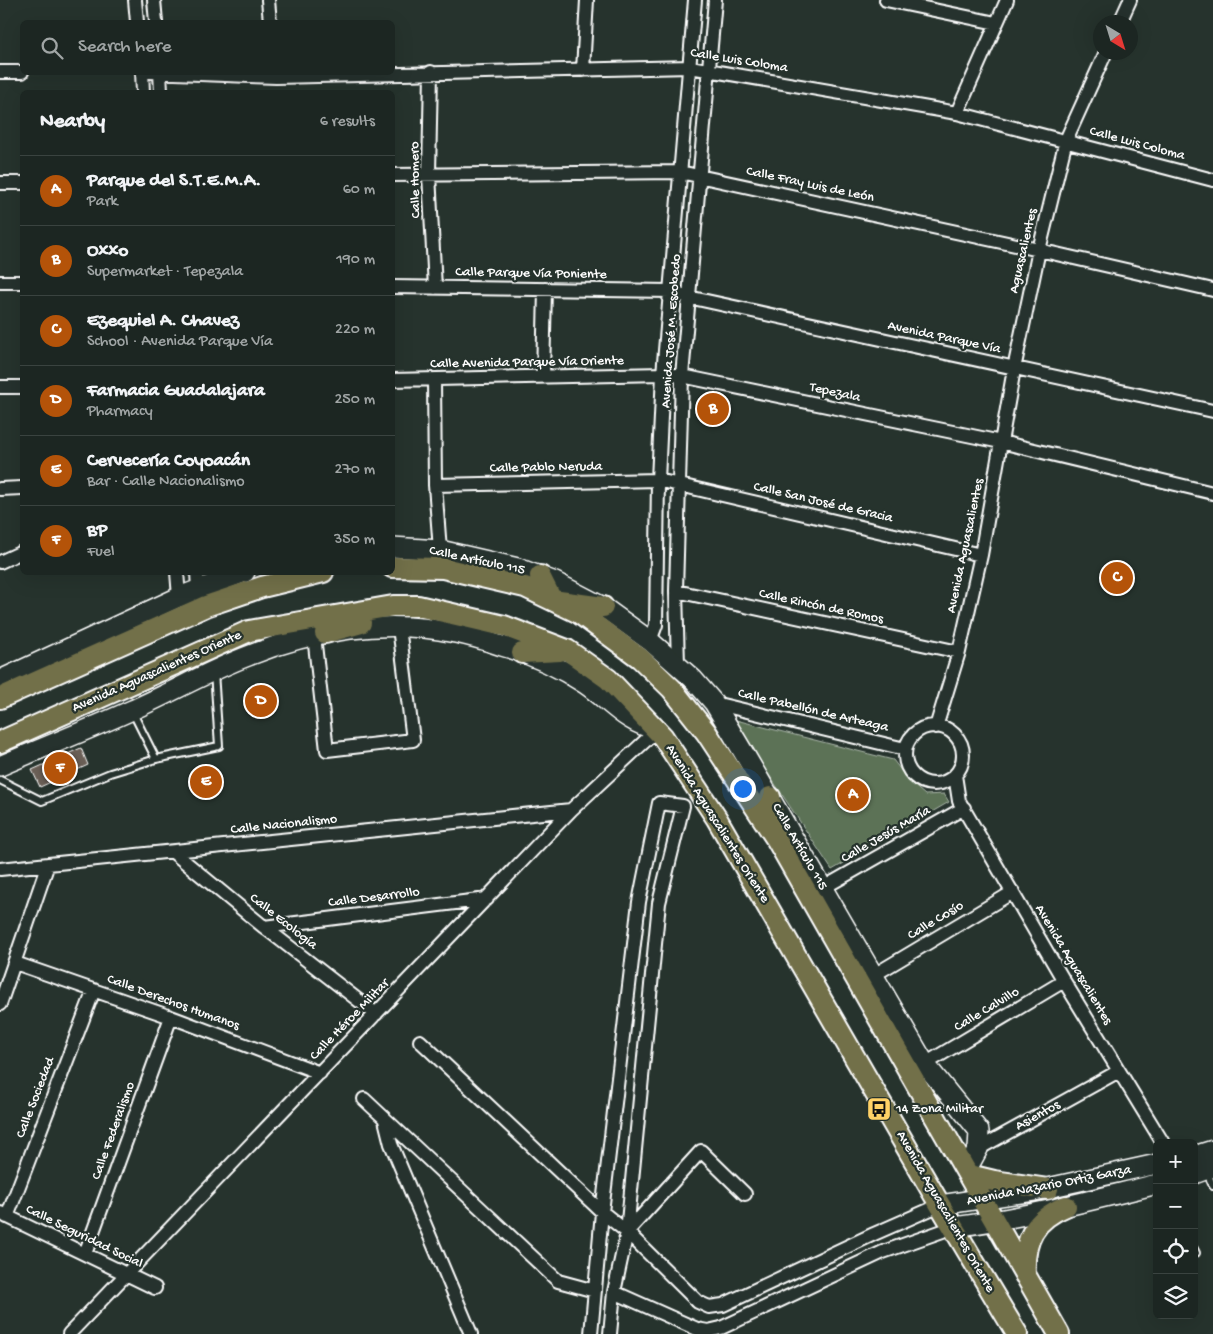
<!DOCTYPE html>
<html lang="en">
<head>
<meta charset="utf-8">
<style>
  body { margin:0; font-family:"Gochi Hand",sans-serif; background:#252e2a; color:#f1f3f6 }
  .controls { position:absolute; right:15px; bottom:15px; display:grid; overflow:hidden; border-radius:8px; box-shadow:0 5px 20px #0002 }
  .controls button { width:45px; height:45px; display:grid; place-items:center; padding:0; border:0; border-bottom:1px solid #3a4340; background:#1c2622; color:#f1f3f6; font:25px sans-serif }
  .compass { position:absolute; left:1093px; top:15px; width:45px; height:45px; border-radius:50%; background:#1c2622; box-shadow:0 5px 20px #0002; rotate:142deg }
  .you { position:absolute; left:742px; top:788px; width:18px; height:18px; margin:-12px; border:4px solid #fff; border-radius:50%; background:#1a73e8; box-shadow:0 0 0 8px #1a73e833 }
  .badge { display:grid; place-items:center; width:32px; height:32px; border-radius:50%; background:#b45309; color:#fff; font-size:16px; font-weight:700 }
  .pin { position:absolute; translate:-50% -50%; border:2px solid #fff; box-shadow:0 1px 5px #0006 }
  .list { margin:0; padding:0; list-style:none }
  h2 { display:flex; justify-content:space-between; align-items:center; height:65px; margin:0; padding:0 20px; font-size:21px }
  h2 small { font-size:16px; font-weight:400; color:#a0a5a5 }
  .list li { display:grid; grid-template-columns:32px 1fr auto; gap:15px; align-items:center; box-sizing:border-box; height:70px; padding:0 20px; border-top:1px solid #3a4340 }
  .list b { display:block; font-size:19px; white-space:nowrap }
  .list p { margin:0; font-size:16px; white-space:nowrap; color:#a0a5a5 }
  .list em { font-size:16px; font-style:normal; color:#a0a5a5 }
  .icon { flex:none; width:28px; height:28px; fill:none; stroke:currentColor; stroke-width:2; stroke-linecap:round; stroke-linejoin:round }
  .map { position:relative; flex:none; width:1213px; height:1334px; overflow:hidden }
  .search { position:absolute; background:#1c2622; box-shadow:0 5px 20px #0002; left:20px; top:20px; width:375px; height:55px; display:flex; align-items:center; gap:12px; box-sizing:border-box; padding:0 18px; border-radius:8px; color:#a0a5a5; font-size:19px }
  .panel { position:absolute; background:#1c2622; box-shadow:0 5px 20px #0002; left:20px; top:90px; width:375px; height:485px; border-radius:8px }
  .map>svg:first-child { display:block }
  .park { fill:#5b7257; stroke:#adb8ab }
  .building { fill:#6b5f56; stroke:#fff }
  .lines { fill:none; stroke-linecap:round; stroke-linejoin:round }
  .lane-casing { stroke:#fff; stroke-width:10 }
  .street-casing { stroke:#fff; stroke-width:16 }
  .secondary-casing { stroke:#fff; stroke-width:22 }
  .primary-casing { stroke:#fff; stroke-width:24 }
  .lane { stroke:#26332d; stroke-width:6 }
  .street { stroke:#26332d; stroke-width:12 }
  .secondary { stroke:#26332d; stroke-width:19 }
  .primary { stroke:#726f4a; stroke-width:20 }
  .labels { text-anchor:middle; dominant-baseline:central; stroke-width:4.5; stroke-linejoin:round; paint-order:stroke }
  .street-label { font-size:14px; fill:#fff; stroke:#26332d }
  .poi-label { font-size:14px; fill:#fff; stroke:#26332d; text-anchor:start }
</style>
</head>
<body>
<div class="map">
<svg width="1213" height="1334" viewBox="0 0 1213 1334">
  <rect width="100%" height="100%" fill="#26332d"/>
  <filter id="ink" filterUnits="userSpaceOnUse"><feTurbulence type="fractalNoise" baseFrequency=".02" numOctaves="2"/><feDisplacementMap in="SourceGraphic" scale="10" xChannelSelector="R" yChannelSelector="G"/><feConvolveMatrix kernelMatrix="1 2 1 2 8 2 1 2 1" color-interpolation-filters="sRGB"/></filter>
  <g filter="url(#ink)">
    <!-- park -->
    <path class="park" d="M732 719 893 760 910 782 925 795 944 794 949 802 832 870Z"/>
    <!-- building -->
    <path class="building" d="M81 748 88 765 40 787 32 770Z"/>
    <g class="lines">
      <defs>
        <path id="lane" d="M132 711 156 759
          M0 780 42 801 110 773 156 759 219 746 214 672
          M1206 1171 1213 1186
          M1194 1249 1196 1253"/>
        <path id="street" d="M135 0 137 22
          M154 0 156 22
          M268 0 270 22
          M886 0 996 23
          M1120 22 1130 0
          M583 70 587 0
          M0 72H22
          M142 72 143 92
          M150 72 276 77 690 67 957 113 1213 180
          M160 72 161 92
          M431 72 429 174 435 288
          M957 113 1007 0
          M392 175 680 172 1039 250 1213 290
          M0 183H22
          M0 282H22
          M392 287 670 291 688 297 1213 411
          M543 377 545 289
          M392 380 663 374 682 376 1001 442 1213 493
          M434 380 435 485 440 550
          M0 387H22
          M435 485 658 480 981 555
          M0 489 22 488
          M0 562 22 552
          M177 572 179 597
          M197 572 198 589
          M676 591 959 652
          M314 636 327 750 413 740 399 627
          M650 641 656 625 658 480 663 374 695 0
          M678 665 676 591 682 376 715 0
          M714 703 905 749
          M905 755a29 29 0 1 1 58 0a29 29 0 1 1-58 0Z
          M936 727 959 652 981 555 1014 369 1039 250 1066 140 1106 52
          M955 775 959 801 1064 981 1163 1143
          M173 852 264 927 376 1014
          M0 869 571 810
          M823 888 964 808
          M264 927 487 899
          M15 963 171 1017 320 1073
          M874 975 1013 892
          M0 1004 48 864
          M420 1041 602 1212 627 1232 698 1302 709 1307 723 1305 874 1234 940 1205
          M925 1064 1064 981
          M364 1099 558 1281 595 1291
          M385 1120 391 1144 471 1334
          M978 1149 1119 1071
          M0 1213 155 1288
          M7 1217 94 990
          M627 1232 701 1151 745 1194
          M85 1254 171 1017
          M614 1292 697 1329 708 1331 721 1328 883 1252 954 1227
          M69 1334 571 810 657 730
          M591 1334 602 1212 639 902 659 803 683 806 659 903 627 1232 614 1292 610 1334"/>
        <path id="secondary" d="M392 547 440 550 518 568 555 582 603 607 650 641 693 679 714 703 745 755 925 1064 979 1131 978 1149 966 1171
          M0 680 179 597 245 572
          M0 766C44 747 88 730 132 710 171 693 208 671 248 656 313 630 386 618 455 633 471 636 487 641 502 646 530 654 560 667 585 684 610 701 625 723 657 730
          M1194 1156 1213 1150
          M1194 1174 1213 1167
          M940 1205 1034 1191 1157 1164
          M954 1227C1022 1218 1089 1201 1157 1184"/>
        <path id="primary" d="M392 567 443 568 525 587 579 613 640 658 672 689 706 732 777 840 1059 1334
          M540 576 552 600 603 607
          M325 633 361 623
          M522 653 560 651
          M0 698 206 606 262 587 323 572
          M0 742 249 631 393 606H418L504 626 567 650 608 679 663 737 717 819 940 1205 1017 1334
          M770 797 776 833
          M969 1175 994 1181 1048 1189
          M1025 1275C1023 1240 1034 1219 1066 1206"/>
      </defs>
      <!-- lane casing -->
      <use href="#lane" class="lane-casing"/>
      <!-- street casing -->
      <use href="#street" class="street-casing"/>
      <!-- secondary casing -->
      <use href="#secondary" class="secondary-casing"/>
      <!-- primary casing -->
      <use href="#primary" class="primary-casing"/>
      <!-- lane -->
      <use href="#lane" class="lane"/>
      <!-- street -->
      <use href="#street" class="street"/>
      <!-- secondary -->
      <use href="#secondary" class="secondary"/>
      <!-- primary -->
      <use href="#primary" class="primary"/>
    </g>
  </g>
  <!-- icons -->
  <defs>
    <symbol id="bus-square" viewBox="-11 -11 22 22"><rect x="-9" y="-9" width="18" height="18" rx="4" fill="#ffd166" stroke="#26332d"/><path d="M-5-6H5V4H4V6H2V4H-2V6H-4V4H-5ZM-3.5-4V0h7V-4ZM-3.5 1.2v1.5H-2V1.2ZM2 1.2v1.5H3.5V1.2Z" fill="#111"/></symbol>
  </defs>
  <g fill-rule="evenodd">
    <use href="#bus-square" x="865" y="1095" width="28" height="28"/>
  </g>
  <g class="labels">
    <!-- street labels -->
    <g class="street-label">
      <text transform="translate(739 61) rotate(9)">Calle Luis Coloma</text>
      <text transform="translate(1137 144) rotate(15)">Calle Luis Coloma</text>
      <text transform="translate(416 180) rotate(-91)">Calle Homero</text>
      <text transform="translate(810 185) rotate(12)">Calle Fray Luis de León</text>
      <text transform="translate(1024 251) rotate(-77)">Aguascalientes</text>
      <text transform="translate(531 274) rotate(1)">Calle Parque Vía Poniente</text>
      <text transform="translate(672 331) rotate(-86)">Avenida José M. Escobedo</text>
      <text transform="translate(944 338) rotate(12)">Avenida Parque Vía</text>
      <text transform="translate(527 363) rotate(-1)">Calle Avenida Parque Vía Oriente</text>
      <text transform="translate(835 393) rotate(12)">Tepezala</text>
      <text transform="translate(546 468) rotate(-1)">Calle Pablo Neruda</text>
      <text transform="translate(823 503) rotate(13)">Calle San José de Gracia</text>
      <text transform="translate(966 546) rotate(-78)">Avenida Aguascalientes</text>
      <text transform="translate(477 561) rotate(12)">Calle Artículo 115</text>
      <text transform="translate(821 607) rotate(12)">Calle Rincón de Romos</text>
      <text transform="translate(157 672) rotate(-24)">Avenida Aguascalientes Oriente</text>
      <text transform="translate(813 711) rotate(13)">Calle Pabellón de Arteaga</text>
      <text transform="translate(717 824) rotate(58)">Avenida Aguascalientes Oriente</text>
      <text transform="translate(284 825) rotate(-6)">Calle Nacionalismo</text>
      <text transform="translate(886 835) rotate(-30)">Calle Jesús María</text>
      <text transform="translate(799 847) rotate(60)">Calle Artículo 115</text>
      <text transform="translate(374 898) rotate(-7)">Calle Desarrollo</text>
      <text transform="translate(936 921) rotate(-31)">Calle Cosío</text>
      <text transform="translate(283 922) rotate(38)">Calle Ecología</text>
      <text transform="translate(1073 965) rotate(59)">Avenida Aguascalientes</text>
      <text transform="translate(173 1003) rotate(20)">Calle Derechos Humanos</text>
      <text transform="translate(987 1010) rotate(-31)">Calle Calvillo</text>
      <text transform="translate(350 1020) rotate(-46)">Calle Héroe Militar</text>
      <text transform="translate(36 1098) rotate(-69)">Calle Sociedad</text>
      <text transform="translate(1038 1116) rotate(-29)">Asientos</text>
      <text transform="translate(114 1131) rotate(-70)">Calle Federalismo</text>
      <text transform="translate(1049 1186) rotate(-11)">Avenida Nazario Ortiz Garza</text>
      <text transform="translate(945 1212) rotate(60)">Avenida Aguascalientes Oriente</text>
      <text transform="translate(84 1237) rotate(26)">Calle Seguridad Social</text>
    </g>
    <!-- poi labels -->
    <g class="poi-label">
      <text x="896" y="1109">14 Zona Militar</text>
    </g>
  </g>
</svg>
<div class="controls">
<button>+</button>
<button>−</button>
<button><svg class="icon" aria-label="locate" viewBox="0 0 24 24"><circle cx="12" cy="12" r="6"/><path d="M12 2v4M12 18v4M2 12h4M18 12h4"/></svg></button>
<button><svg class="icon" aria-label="layers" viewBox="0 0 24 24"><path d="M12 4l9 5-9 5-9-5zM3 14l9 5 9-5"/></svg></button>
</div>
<svg class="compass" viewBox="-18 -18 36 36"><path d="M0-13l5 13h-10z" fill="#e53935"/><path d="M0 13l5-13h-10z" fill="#a0a5a5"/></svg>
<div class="you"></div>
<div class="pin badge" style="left:853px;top:795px">A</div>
<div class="pin badge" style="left:713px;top:409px">B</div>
<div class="pin badge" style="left:1117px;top:578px">C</div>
<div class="pin badge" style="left:261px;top:701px">D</div>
<div class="pin badge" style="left:206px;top:782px">E</div>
<div class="pin badge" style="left:60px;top:768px">F</div>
<div class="search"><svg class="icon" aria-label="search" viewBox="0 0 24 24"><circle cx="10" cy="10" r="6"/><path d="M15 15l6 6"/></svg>Search here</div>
<section class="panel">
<h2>Nearby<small>6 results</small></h2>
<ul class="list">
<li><span class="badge">A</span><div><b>Parque del S.T.E.M.A.</b><p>Park</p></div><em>60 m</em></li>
<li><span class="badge">B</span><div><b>Oxxo</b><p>Supermarket · Tepezala</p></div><em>190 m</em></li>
<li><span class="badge">C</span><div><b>Ezequiel A. Chavez</b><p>School · Avenida Parque Vía</p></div><em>220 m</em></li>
<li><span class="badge">D</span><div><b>Farmacia Guadalajara</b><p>Pharmacy</p></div><em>250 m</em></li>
<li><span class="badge">E</span><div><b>Cervecería Coyoacán</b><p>Bar · Calle Nacionalismo</p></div><em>270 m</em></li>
<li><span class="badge">F</span><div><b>BP</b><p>Fuel</p></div><em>350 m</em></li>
</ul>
</section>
</div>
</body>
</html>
